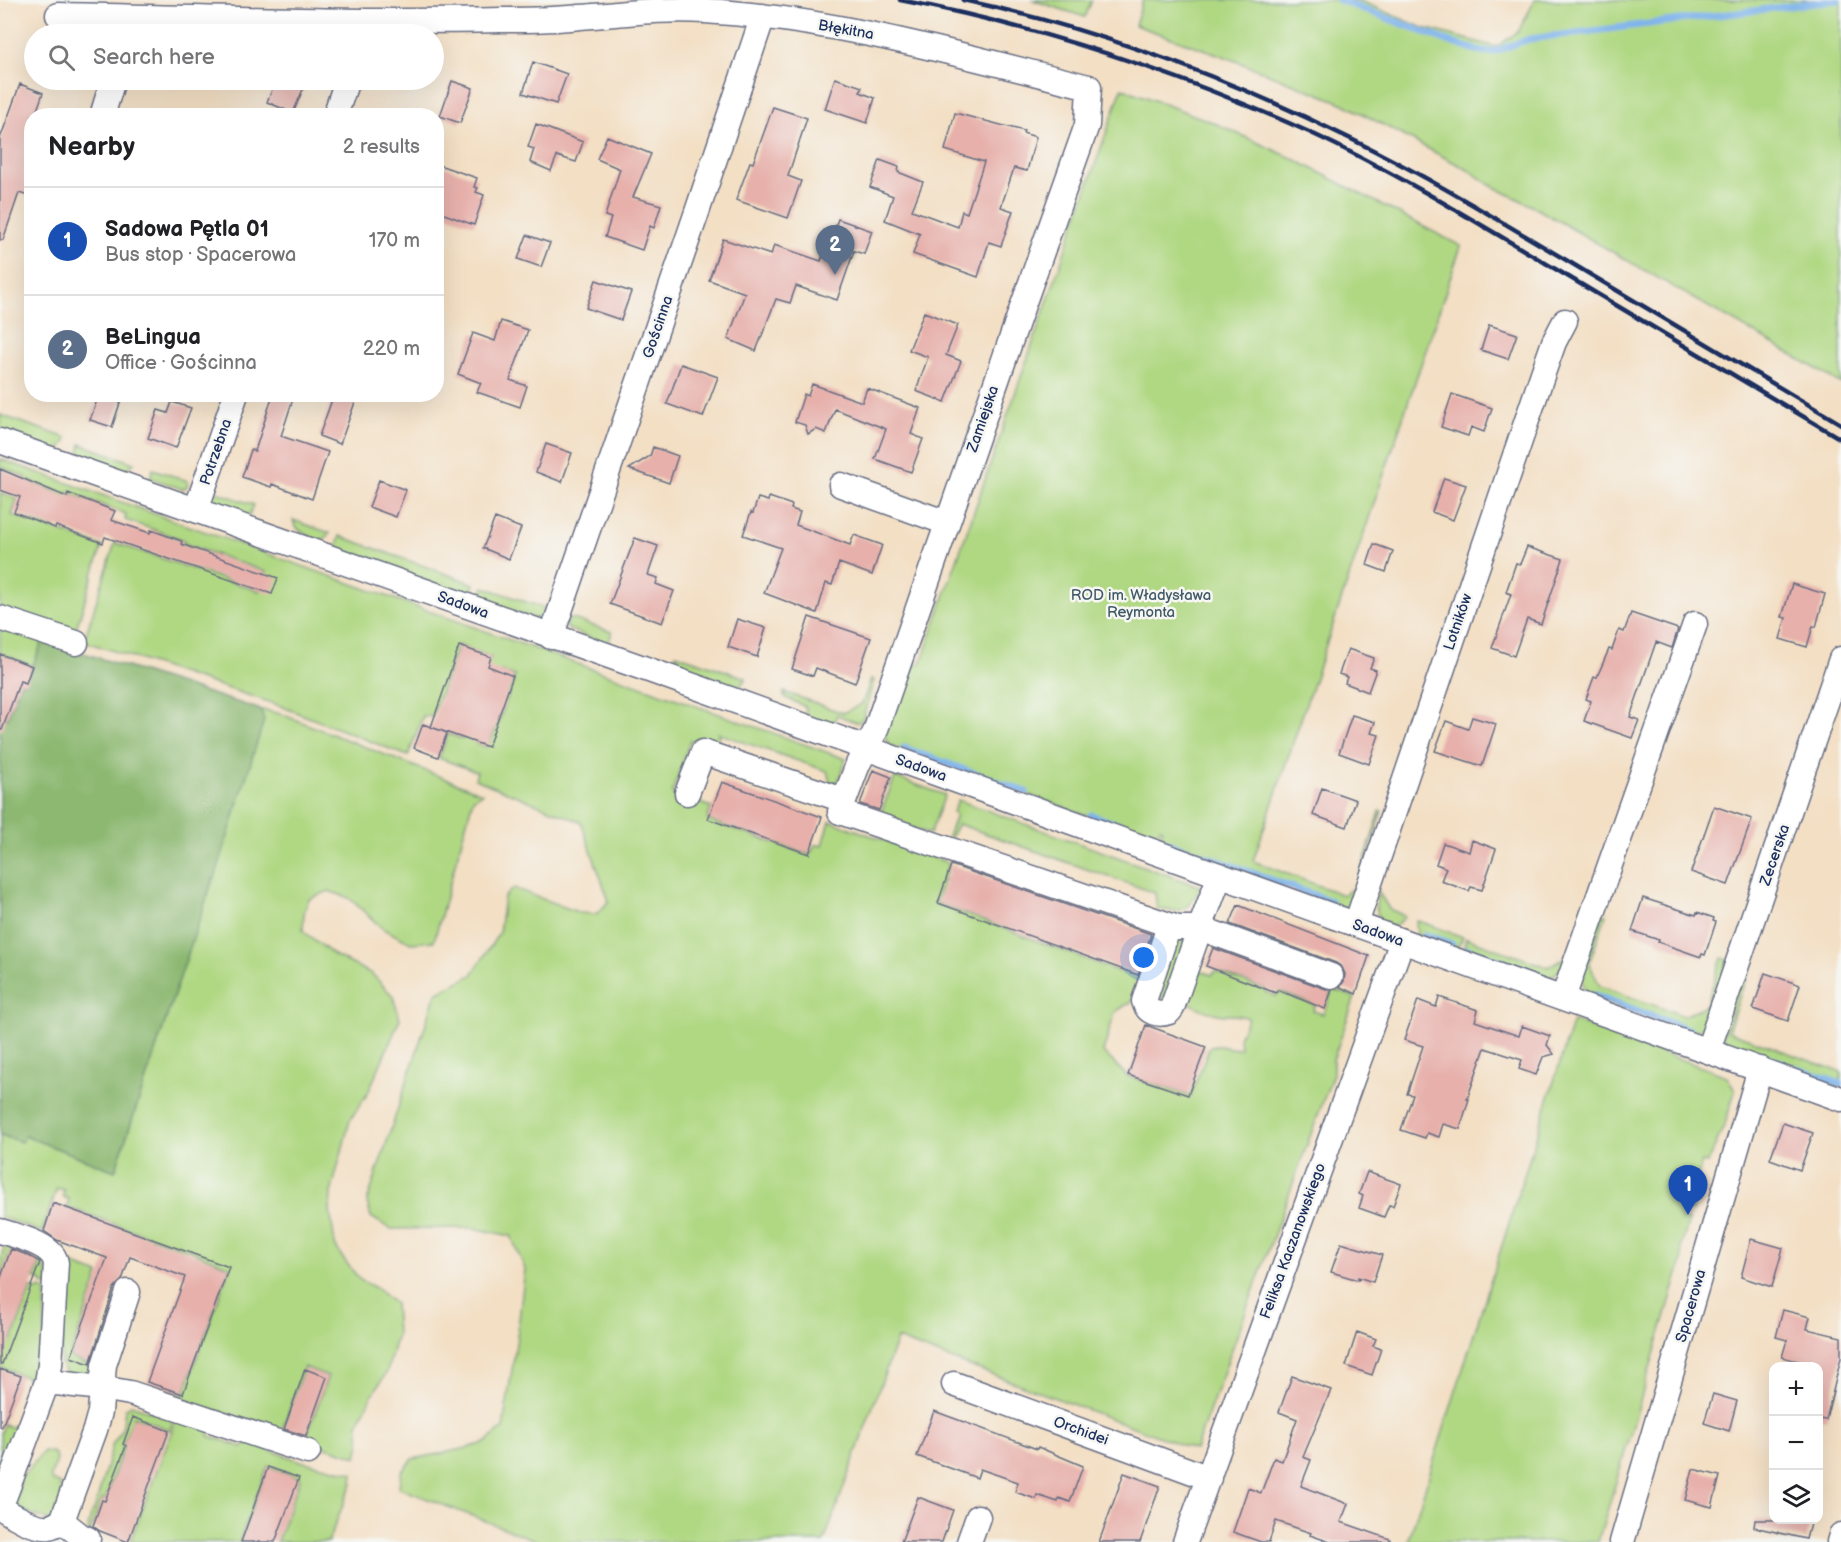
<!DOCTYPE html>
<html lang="en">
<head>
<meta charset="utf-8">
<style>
  body { margin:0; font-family:"Balsamiq Sans",sans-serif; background:#f6f6f6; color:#202124 }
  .controls { position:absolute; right:18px; bottom:18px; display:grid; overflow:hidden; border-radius:12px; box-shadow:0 6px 24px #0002 }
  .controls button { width:54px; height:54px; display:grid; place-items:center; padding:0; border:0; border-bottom:2px solid #e0e0e0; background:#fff; color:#202124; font:30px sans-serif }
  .you { position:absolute; left:1144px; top:958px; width:21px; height:21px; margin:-15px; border:4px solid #fff; border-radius:50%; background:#1a73e8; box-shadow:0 0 0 9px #1a73e833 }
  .badge { display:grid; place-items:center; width:39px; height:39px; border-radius:50%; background:#111827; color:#fff; font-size:20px; font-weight:700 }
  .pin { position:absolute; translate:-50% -50px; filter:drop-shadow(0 2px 3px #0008) }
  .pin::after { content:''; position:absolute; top:32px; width:21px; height:18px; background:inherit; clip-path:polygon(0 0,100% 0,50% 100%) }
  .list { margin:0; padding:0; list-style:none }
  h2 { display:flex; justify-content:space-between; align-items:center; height:78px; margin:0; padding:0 24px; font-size:26px }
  h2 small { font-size:20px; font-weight:400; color:#757577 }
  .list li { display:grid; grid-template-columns:39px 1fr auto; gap:18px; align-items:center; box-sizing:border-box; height:108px; padding:0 24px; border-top:2px solid #e0e0e0 }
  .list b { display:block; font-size:22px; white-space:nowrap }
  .list p { margin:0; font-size:20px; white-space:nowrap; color:#757577 }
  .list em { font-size:20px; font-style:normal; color:#757577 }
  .icon { flex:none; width:33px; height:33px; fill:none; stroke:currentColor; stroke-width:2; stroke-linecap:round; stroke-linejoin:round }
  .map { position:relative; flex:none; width:1841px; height:1542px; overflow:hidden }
  .search { position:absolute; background:#fff; box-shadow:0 6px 24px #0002; left:24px; top:24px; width:420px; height:66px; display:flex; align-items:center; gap:15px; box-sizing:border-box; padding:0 21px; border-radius:33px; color:#757577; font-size:22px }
  .panel { position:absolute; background:#fff; box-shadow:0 6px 24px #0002; left:24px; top:108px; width:420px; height:294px; border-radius:24px }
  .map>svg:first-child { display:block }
  .green { fill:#b0d883; stroke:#668470; stroke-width:1.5; fill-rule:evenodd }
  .forest { fill:#8cb871; stroke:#547468; stroke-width:1.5 }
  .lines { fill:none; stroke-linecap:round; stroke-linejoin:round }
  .stream { stroke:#7fb3ec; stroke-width:7 }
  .building { fill:#e7b0ab }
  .minor-casing { stroke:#676d82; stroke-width:27 }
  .minor { stroke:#fff; stroke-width:24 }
  .rail { stroke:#1b2f5e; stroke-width:4.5 }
  .labels { text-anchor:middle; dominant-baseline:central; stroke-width:5; stroke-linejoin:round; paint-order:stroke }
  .street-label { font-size:15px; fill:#1b2f5e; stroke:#f6f6f2 }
  .park-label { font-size:15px; fill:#405967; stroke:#f6f6f2 }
</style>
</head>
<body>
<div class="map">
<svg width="1841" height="1542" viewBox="0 0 1841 1542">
  <rect width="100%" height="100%" fill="#f6f6f2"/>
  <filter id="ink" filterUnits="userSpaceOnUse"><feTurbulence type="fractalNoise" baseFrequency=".0167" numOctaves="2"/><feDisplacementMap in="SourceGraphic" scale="12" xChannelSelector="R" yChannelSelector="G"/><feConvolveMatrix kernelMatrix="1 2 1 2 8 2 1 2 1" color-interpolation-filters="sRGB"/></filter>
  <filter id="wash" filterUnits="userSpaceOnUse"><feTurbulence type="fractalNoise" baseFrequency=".008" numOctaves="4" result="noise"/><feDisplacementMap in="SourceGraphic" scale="24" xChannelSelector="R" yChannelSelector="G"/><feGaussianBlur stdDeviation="1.35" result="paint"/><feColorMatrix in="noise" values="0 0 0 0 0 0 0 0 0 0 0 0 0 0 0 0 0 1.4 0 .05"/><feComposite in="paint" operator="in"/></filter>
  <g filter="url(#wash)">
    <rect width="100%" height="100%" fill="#f3dfc4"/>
    <!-- green -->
    <path class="green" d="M1032 0H1092L1085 17Z
      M1143 0H1358L1421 27 1496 47 1518 32 1535 0H1841V384L1808 364 1534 207 1490 185 1470 171 1342 103 1223 56 1135 25Z
      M1122 88 1212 122 1292 158 1461 246 1253 861 1343 895 1357 885 1380 811H1382L1355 898 1348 907 1344 909 1161 843 1159 840 1163 829 1160 828 1155 840 889 745 886 739 885 732 909 668 921 663Z
      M0 415 67 438 65 443 59 451 0 430Z
      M81 444 134 463 129 468 125 475 83 459 79 453Z
      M0 459 846 759 835 789 832 790 827 771 718 733 719 751 690 741 672 793 711 807 707 820 809 855 815 845H823L830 821 949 863 936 903 1139 979 1131 1002 1115 1012 1103 1052 1127 1076 1190 1096 1210 1046C1220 1043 1230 1051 1240 1048L1239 1038 1248 1018C1238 1014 1228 1016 1218 1014 1207 1012 1194 1007 1185 999L1196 969 1212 975 1215 971 1265 989V992L1276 996 1279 992 1315 1005 1313 1011 1323 1014 1333 990 1355 997 1333 1060V1074L1195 1450 897 1339 824 1542H540L399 1488 401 1472 413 1459 463 1449 485 1443 503 1428 517 1337 525 1269 511 1236 473 1228 390 1229 371 1217 367 1202 436 993 472 975 499 933 504 897 514 888 580 913 597 914 609 901 581 822 475 779 477 772 439 758 448 734 463 739 491 657 458 645 432 717 423 716 408 756 275 704 86 642 85 637 115 543 259 591 266 572 183 543 184 540 125 520 126 514 68 492 66 495 26 480V477L0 467ZM501 671 515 676 497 727 487 747 475 743Z
      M153 469 188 481 187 487 182 489 150 478Z
      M214 491 254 505 248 517 214 505 210 494Z
      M0 493 17 499 12 515 102 546 74 635 0 609Z
      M293 520 330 533 322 542C312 539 295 531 293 520Z
      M340 536 474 584 472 591 467 596 336 549Z
      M484 587 544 608 540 619H535L482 601 480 596Z
      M570 618 612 632 608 645 568 629 566 624Z
      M0 626 43 640 33 666 0 653Z
      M676 654 746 678 737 691 676 669 677 665 675 659Z
      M871 679 874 680 863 718 858 723 837 715 833 725 805 715 806 707 784 697V692L843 713 862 704Z
      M258 709 281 714 482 793 473 799 434 941 411 943 383 929 349 898 329 891 309 899 304 913 303 931 334 955 372 974 393 996 400 1019 368 1093 350 1120 331 1193 330 1210 335 1245 342 1257 360 1280 376 1288 395 1304 397 1334 387 1372 371 1397 358 1424 360 1443 357 1457 168 1396 170 1391 183 1395 230 1267 194 1252 67 1207 69 1199 63 1197 64 1190 57 1188 42 1232 0 1217V1135L22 1142 25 1136 115 1171 213 879 215 877 262 713ZM304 1367 328 1376 306 1439 282 1430Z
      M895 777 945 795 930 834 879 817Z
      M958 800 1201 887C1188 908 1184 916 1157 908L1155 893 958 824 950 838 948 837 956 815 953 812Z
      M1378 891 1389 909 1405 916 1402 920 1393 927 1379 920 1376 906Z
      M1602 914 1606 915 1589 963 1600 986 1684 1016 1706 1005 1722 958 1728 960 1706 1026 1692 1033 1589 997 1583 986 1582 975Z
      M1416 920 1463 937 1457 949 1417 936Z
      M1466 938 1547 967 1568 956 1561 970 1544 981 1463 951Z
      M1173 939H1183L1185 943 1164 999 1157 998Z
      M1744 967 1749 969 1728 1031 1841 1072V1088L1728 1047 1723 1037Z
      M1573 1021 1727 1076 1735 1091 1725 1124 1707 1163 1702 1162 1689 1203 1694 1205 1692 1211 1686 1209 1682 1219 1689 1221 1681 1246 1682 1261 1598 1542H1408Z
      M6 1245 42 1254 50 1286 41 1283 42 1281 35 1278 42 1258 12 1246 0 1279C0 1268 0 1252 6 1245Z
      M65 1263 77 1266 99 1274 70 1357 94 1368 93 1372 87 1377 66 1373 61 1364Z
      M31 1288 38 1291 40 1288 46 1291 43 1354 34 1380 0 1367V1349L5 1338 12 1340Z
      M131 1405 211 1431 209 1436 243 1447 246 1442 304 1462 353 1473 352 1483 328 1542H277L300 1479 299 1477 268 1466 239 1542H130L176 1420 173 1419 170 1430 134 1416 122 1445 124 1446 105 1500 102 1499 89 1535 88 1527 92 1511H94L113 1443 121 1432 123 1425 125 1409Z
      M4 1424 12 1428 13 1425 18 1427 0 1482V1435Z
      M44 1451 54 1453 57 1460 51 1475V1480L60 1484 62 1496 53 1522 13 1507 22 1477Z"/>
    <!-- forest -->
    <path class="forest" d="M43 640 258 709 262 713 264 720 215 878 213 879 115 1171 25 1136 22 1142 0 1135V717L7 719 21 682 26 683Z"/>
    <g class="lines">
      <!-- stream -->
      <path class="stream" d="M1339 0 1461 46 1481 51 1493 52 1529 39 1838 0
        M904 748 1026 792
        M1091 815 1156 838
        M1160 840 1331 901
        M1425 935 1452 944
        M1467 949 1540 976
        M1595 995 1690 1030
        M1745 1049 1785 1064
        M1795 1068 1841 1084"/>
    </g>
    <g id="blocks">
      <!-- building -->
      <path class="building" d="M533 62 567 74 556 104 523 93Z
        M835 78 862 87 860 92 875 98 867 123 825 109Z
        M276 80H286L304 87 293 113 267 102Z
        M452 81 473 88 460 123 440 116Z
        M20 84 43 93 35 116H32V197L19 193 3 240H0V139Z
        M773 107 807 118 788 176 801 181 788 218 736 200 750 162 753 163Z
        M955 113 1024 131 1023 133 1036 137 1027 171 1014 168 1001 207 1013 211 1001 246 989 242 978 277 913 254 920 234 885 220 893 196 870 187 880 160 899 167 898 172 923 182 912 210 958 227 962 211 967 213 984 162 945 150Z
        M536 124 583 142 576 162 557 156 551 171 530 162 534 149 528 147Z
        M607 136 651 154 633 197 661 205 654 228 650 226 642 250 605 237 611 218 605 216 620 169 597 159Z
        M436 164 477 178 474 187 478 188 476 192 484 195 474 225 436 211Z
        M838 219 872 231 864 254 854 251 837 300 796 286 790 303 776 299 756 351 728 339 745 293 709 280 723 239 771 255 774 245 821 261 826 247H828Z
        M527 235 550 243 541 267 518 259Z
        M596 280 631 292 621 320 586 308Z
        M924 312 958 325 946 355 961 361 945 402 916 391 928 357 909 350Z
        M501 321 528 330 510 380 527 386 520 407 477 392 481 383 458 374 473 333 495 341Z
        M1489 325 1517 334 1508 359 1481 350Z
        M681 364 718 377 703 417 667 404Z
        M812 384 862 402 867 388 920 408 911 434 923 439 911 472 875 459 886 429 835 409 826 433 816 429 808 434 805 425 795 422 804 394 808 396Z
        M99 394H123L112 427 90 420Z
        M273 394H280L293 399 281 436 328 452 312 499 272 484 271 487 242 477 251 450 255 451Z
        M334 394H358L340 444 319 436Z
        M1452 394 1492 408 1484 432 1471 427 1468 436 1441 427Z
        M172 402 191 408 176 448 148 438 158 410 168 413Z
        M546 444 572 453 562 482 536 472Z
        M653 447 678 456 669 483 629 469 650 456Z
        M0 469 67 497 68 493 115 511 111 520 150 533 151 530 182 541 181 544 278 578 272 594 105 537 103 543 56 526 55 528 14 512 20 497 0 490Z
        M1444 478 1466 485 1453 520 1432 512Z
        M379 480 406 490 396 517 369 507Z
        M769 497 792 505 791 509 800 512 796 525 850 545 854 535 882 545 872 575 839 563 832 585 826 583 817 613 764 593 781 548 743 535 751 512 753 513 758 498 768 501Z
        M495 518 521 528 509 559 483 548Z
        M635 538 658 546 648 575 658 578 656 584 674 591 662 623 610 604Z
        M1374 544 1393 551 1386 572 1367 565Z
        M1527 547 1563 559 1541 624 1527 619 1514 656 1492 648 1511 594 1506 592 1516 563 1520 564Z
        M1792 584 1825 594 1816 627 1813 626 1807 647 1780 639 1786 618 1782 617Z
        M1631 613 1678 629 1672 648 1656 642 1630 717 1639 720 1632 738 1584 721 1591 701 1586 699 1594 677H1597L1609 649 1612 650 1619 630 1624 632Z
        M809 617 871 638 855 683 816 668 813 676 792 669Z
        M737 619 766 628 757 657 728 647Z
        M459 646 491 657 488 666 513 676 488 747 431 727Z
        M1348 649 1374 658 1370 668 1376 670 1368 692 1345 683 1347 677 1339 674Z
        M0 654 32 666 26 683 20 681 2 730H0Z
        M1352 715 1375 722 1371 733 1379 735 1369 764 1339 753Z
        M1472 717 1496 724 1482 766 1435 751 1446 721 1468 729Z
        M423 724 447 733 438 757 414 748Z
        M873 770 891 777 879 810 860 804Z
        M722 782 822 817 809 854 708 819Z
        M1322 788 1356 800 1347 827 1313 815Z
        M1714 806 1752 819 1728 885 1691 872Z
        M1472 840 1496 849 1482 890 1471 887 1469 891 1441 881 1446 868 1436 864 1443 843 1469 852Z
        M951 865 1151 934 1138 975 938 903Z
        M1643 898 1696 915 1697 912 1714 918 1713 921 1716 922 1705 955 1702 954 1701 957 1658 942 1659 940 1632 931Z
        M1238 905 1369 956 1356 994 1340 987 1344 981 1345 974 1342 967 1336 963 1230 924Z
        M1213 948 1326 989 1332 990 1325 1009 1278 990 1276 993 1206 966Z
        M1765 973 1800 985 1788 1021 1753 1009Z
        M1439 997 1478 1010 1475 1021 1519 1036 1522 1026 1550 1036 1547 1045 1554 1054 1543 1057 1536 1075 1519 1069 1522 1060 1485 1048 1467 1099H1469L1460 1129 1443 1124 1439 1137 1427 1133 1425 1138 1401 1130 1413 1095 1407 1094 1423 1046 1404 1040 1418 1000 1436 1007Z
        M1146 1025 1206 1047 1188 1095 1128 1075Z
        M1783 1123 1813 1133 1800 1170 1770 1159Z
        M1367 1172 1401 1184 1393 1206 1389 1205 1384 1217 1359 1208 1363 1196 1359 1194Z
        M53 1203 229 1267 183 1394 147 1382 185 1277 130 1257 122 1280 114 1288 90 1364 71 1357 107 1258 57 1240 44 1231Z
        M1751 1239 1783 1248 1772 1287 1741 1277Z
        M1341 1243 1382 1255 1373 1282 1358 1277V1280L1331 1272Z
        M11 1249 27 1255 40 1262 2 1364H0V1280Z
        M1783 1310 1810 1317 1807 1329 1841 1337V1358L1826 1420 1818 1419V1366L1782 1357 1787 1340 1776 1337Z
        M1357 1332 1376 1339 1373 1346 1381 1349 1372 1375 1346 1366Z
        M0 1369 21 1376 2 1427H0Z
        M305 1369 327 1377 306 1436 284 1429Z
        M1292 1376 1331 1390 1303 1457 1311 1460 1301 1486 1348 1504 1341 1522 1390 1539V1542H1330L1310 1535 1311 1533 1276 1521 1269 1542H1261L1233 1532 1248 1488 1261 1493 1274 1458 1282 1461 1297 1419 1279 1412Z
        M1713 1394 1737 1401 1729 1431 1704 1423Z
        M934 1411 1037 1449 1038 1447 1083 1466 1070 1502 1059 1498 1058 1502 1037 1495 1036 1499 1015 1492 1018 1482 980 1469 977 1478 917 1456Z
        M133 1417 169 1431 128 1542 100 1531 93 1526 102 1500 105 1501 126 1446 123 1444Z
        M268 1467 299 1478 275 1542H241Z
        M1693 1469 1720 1476 1712 1507 1685 1500Z
        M1124 1473 1160 1486 1140 1542H1099Z
        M918 1497 953 1510 942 1542H901Z
        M1755 1520H1811L1806 1539 1754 1527Z"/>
    </g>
  </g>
  <g filter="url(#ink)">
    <use href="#blocks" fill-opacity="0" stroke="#676d82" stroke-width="1.5"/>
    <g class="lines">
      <defs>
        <path id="minor" d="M58 15C206 18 354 23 502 20 528 20 554 20 580 17 622 14 663 8 705 11 836 19 963 56 1089 87L1087 125 1023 305 875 732 858 764 840 812 1178 928H1200L1220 875
          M102 116 113 80
          M335 116 347 80
          M0 441 663 675 1841 1099
          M841 485 947 523
          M196 510 236 394
          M0 618 76 643
          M551 637 696 215 763 16
          M687 793 703 752 843 800
          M1356 924 1543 373 1554 342 1565 321
          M1169 926 1144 1001C1147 1013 1158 1016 1169 1012L1172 1008 1200 928 1331 976
          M1563 998 1695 624
          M1708 1050 1841 659
          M0 1231C16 1236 53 1244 56 1263L50 1365 47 1382 5 1495 0 1506
          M47 1382 102 1388 130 1393 308 1452
          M954 1384 1209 1478
          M0 1507C11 1515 35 1529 49 1527 54 1526 58 1523 62 1521L95 1430 100 1412 104 1365 128 1292
          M62 1521 81 1536 88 1539
          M969 1542 978 1517
          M1185 1542 1402 941
          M1622 1542 1760 1069
          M1839 1542 1841 1535"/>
      </defs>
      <!-- minor casing -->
      <use href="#minor" class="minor-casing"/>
      <!-- minor -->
      <use href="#minor" class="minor"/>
      <!-- rail -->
      <path class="rail" d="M900 0C1041 27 1178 73 1309 132 1391 170 1470 218 1547 264 1645 322 1743 381 1841 439
        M963 0C1097 29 1228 78 1351 139 1425 175 1495 218 1566 260 1657 315 1749 369 1841 424"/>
    </g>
  </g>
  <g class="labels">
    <!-- street labels -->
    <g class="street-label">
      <text transform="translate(846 30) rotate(10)">Błękitna</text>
      <text transform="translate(658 327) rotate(-71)">Gościnna</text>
      <text transform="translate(983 419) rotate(-71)">Zamiejska</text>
      <text transform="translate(216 452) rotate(-71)">Potrzebna</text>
      <text transform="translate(463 605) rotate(20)">Sadowa</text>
      <text transform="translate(1458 622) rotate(-71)">Lotników</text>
      <text transform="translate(921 768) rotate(20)">Sadowa</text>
      <text transform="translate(1775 855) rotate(-71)">Zecerska</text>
      <text transform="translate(1378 933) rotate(20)">Sadowa</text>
      <text transform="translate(1293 1241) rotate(-70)">Feliksa Kaczanowskiego</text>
      <text transform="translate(1691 1306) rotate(-74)">Spacerowa</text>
      <text transform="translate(1081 1431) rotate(20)">Orchidei</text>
    </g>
    <!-- park labels -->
    <g class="park-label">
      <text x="1141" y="595">ROD im. Władysława<tspan x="1141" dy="17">Reymonta</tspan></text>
    </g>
  </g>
</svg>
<div class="controls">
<button>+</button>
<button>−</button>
<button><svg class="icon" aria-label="layers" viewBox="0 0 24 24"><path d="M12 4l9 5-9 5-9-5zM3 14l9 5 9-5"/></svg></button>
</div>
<div class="you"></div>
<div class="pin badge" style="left:1688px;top:1215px;background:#1a4fb4">1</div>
<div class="pin badge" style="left:835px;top:275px;background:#5c6f8a">2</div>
<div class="search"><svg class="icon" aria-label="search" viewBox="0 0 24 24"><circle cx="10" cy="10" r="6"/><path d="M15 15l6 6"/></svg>Search here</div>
<section class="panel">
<h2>Nearby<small>2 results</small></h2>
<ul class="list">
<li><span class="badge" style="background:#1a4fb4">1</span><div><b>Sadowa Pętla 01</b><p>Bus stop · Spacerowa</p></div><em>170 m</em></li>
<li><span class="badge" style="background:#5c6f8a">2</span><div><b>BeLingua</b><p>Office · Gościnna</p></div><em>220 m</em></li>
</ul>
</section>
</div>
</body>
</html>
